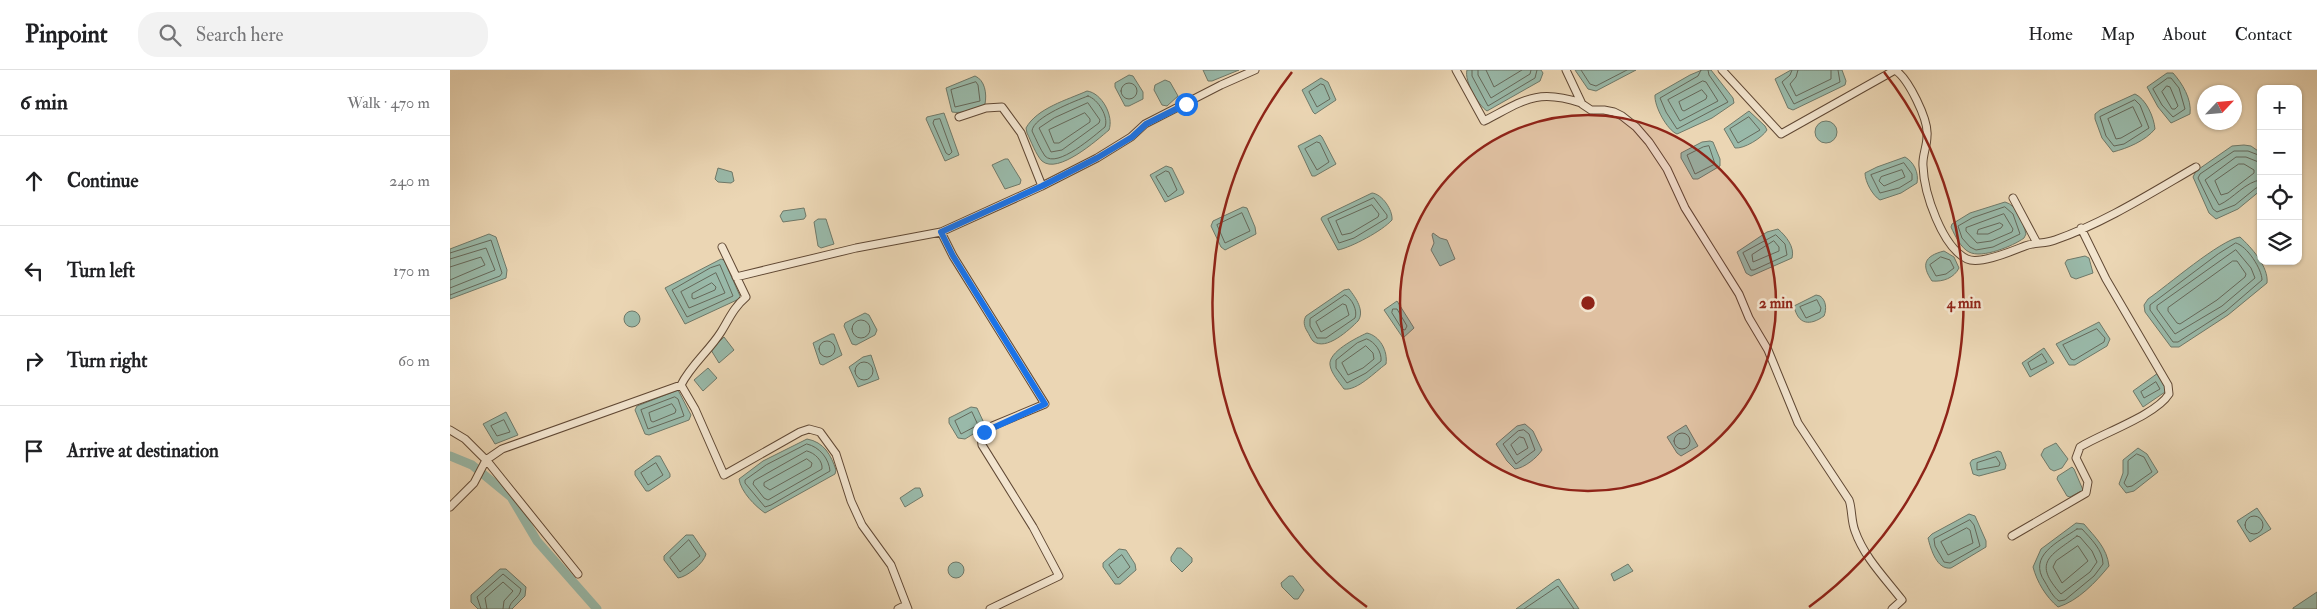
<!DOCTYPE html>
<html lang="en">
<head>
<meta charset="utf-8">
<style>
  body { margin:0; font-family:"IM FELL Double Pica",serif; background:#f2f2f2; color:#202124 }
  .controls { position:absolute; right:15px; top:15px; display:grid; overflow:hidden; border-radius:10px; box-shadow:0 1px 4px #0004 }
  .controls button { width:45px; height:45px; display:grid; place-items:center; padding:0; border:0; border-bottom:1px solid #e0e0e0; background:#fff; color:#202124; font:25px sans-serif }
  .compass { position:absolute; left:1747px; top:15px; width:45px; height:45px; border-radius:50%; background:#fff; box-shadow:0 1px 4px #0004; rotate:64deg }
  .stop { position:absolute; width:15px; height:15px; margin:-11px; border:4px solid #1a73e8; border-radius:50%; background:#fff }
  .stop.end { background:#1a73e8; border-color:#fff; box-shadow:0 1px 5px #0008 }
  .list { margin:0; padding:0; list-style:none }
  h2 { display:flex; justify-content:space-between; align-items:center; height:65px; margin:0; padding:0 20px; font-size:21px }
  h2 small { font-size:16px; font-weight:400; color:#757577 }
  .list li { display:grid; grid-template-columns:32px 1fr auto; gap:15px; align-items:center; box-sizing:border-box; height:90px; padding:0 20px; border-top:1px solid #e0e0e0 }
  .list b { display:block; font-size:19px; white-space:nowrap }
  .list em { font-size:16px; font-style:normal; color:#757577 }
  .icon { flex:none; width:28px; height:28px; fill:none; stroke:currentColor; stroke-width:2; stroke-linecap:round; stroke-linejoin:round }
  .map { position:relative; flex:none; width:1867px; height:539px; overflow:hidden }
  header { display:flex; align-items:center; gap:30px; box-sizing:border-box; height:70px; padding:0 25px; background:#fff; border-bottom:1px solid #e0e0e0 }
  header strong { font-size:24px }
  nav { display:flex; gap:28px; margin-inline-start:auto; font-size:18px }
  .search { width:350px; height:45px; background:#f2f2f2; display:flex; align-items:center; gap:12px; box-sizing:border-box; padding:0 18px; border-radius:20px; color:#757577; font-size:19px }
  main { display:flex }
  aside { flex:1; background:#fff }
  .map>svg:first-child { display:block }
  .water { fill:#99b9a9; stroke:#6f7969 }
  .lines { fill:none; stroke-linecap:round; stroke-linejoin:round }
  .shore { stroke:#65685a; stroke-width:1 }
  .canal { stroke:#99b9a9; stroke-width:9 }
  .minor-casing { stroke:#604834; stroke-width:9 }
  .minor { stroke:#f2e4ce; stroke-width:7 }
  .route { stroke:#1a73e8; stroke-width:6 }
  .ring { fill:none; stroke:#8f2418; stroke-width:2.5 }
  .centre { fill:#8f2418; stroke:#f2e4ce; stroke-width:2.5 }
  .ring-label { font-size:15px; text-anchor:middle; font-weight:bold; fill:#8f2418; stroke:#f2e4ce; stroke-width:5; stroke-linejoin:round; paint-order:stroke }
</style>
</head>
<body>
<header>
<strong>Pinpoint</strong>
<div class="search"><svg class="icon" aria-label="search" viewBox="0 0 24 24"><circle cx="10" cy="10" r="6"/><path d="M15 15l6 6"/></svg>Search here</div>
<nav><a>Home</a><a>Map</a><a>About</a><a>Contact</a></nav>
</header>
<main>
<aside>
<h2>6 min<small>Walk · 470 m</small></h2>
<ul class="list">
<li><svg class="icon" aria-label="ahead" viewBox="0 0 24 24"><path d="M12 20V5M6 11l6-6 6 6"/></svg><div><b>Continue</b></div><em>240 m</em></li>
<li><svg class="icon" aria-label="left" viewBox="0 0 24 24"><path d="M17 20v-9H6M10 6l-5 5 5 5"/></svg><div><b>Turn left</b></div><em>170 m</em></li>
<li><svg class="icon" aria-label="right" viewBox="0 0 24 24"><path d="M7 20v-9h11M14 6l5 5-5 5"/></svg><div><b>Turn right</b></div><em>60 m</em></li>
<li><svg class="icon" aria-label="arrive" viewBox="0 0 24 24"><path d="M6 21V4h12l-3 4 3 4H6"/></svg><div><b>Arrive at destination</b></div></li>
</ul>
</aside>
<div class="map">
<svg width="1867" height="539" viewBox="0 0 1867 539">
  <rect width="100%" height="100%" fill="#ebd6b4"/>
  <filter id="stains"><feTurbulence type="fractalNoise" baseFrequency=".004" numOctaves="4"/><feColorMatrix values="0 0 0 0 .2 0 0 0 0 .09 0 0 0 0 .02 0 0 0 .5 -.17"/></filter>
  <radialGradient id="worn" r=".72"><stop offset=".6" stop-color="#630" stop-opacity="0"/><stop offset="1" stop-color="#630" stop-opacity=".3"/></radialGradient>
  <!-- water -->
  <path class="water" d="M753 0H789L762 11H758Z
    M1017 0H1091L1093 3 1090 11 1037 41C1028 35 1014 11 1017 0Z
    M1125 0H1186L1146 21 1138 19Z
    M1252 0H1261L1283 28 1284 33 1262 48 1227 64C1217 60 1204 36 1205 25L1240 5Z
    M1341 0H1392L1396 11 1395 15 1343 40 1338 38 1325 9Z
    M1717 3H1723C1732 13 1742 29 1740 44L1721 53 1708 37 1697 17Z
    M679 5 683 6 693 22V29L679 36H675L665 17V13Z
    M525 6C535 10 537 24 535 34 527 39 512 44 502 42L496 18Z
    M871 8 878 12 886 30 865 44 863 42 852 20Z
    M715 10 720 12 728 26 717 36 712 35 704 20 705 15Z
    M637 21C652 23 664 46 659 60 647 70 608 105 592 91 586 85 581 71 577 63L576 58C587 38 617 30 637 21Z
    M1685 24C1696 29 1704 47 1705 59 1695 71 1678 78 1663 82L1652 68 1645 49V44L1650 40Z
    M1299 41 1315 56 1317 60C1312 68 1294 79 1285 78L1274 59Z
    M494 43 509 85 495 91 476 49 477 47Z
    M1365 62a11 11 0 1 1 22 0a11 11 0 1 1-22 0Z
    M870 65 872 67 886 94 865 106H862L848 76Z
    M1260 71 1263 72 1270 89V96L1248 109H1243L1231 88V83L1252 72Z
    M1794 75 1801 76 1811 83V120L1788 139 1766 149 1759 143 1743 107 1746 101 1782 76Z
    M1455 87C1464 92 1469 103 1467 113L1451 123 1430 130C1423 126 1415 112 1415 103L1427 97Z
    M555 89H558L571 110 570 114 555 119 542 95Z
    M716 96 722 98 734 122 733 124 715 132 700 105Z
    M268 98 282 102 284 111 281 113 268 112 265 109Z
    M922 123C932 124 943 140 942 150 932 161 902 177 888 180L871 149 872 147Z
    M1555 132C1567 135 1573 152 1576 164L1574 168C1563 176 1532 189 1519 182 1511 178 1505 166 1501 157L1502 154 1520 143Z
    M793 137 797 138 805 157 806 164 775 180 771 177 761 156 763 151Z
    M354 138 356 146 354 149 333 152 330 146 333 141Z
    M368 149H376L384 174 371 178 368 176 364 152Z
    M1328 159C1336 166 1345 177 1342 188L1301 206 1296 203 1287 182 1317 162Z
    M983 163 990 168 997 170 1005 189 990 196 981 180 984 173 982 165Z
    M39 164 46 167 57 200 56 208 0 229V179Z
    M1790 167C1801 177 1819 197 1817 213L1778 245 1729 277H1721L1695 242 1694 235 1698 229C1717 216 1770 170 1790 167Z
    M1494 181 1504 187 1509 198C1504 208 1493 212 1482 211 1471 195 1474 186 1494 181Z
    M1635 186 1639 188 1643 203 1626 209 1621 207 1615 193 1617 190Z
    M271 189 274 190 290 226 289 229 235 254 215 218Z
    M899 219C906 228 915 241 908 251 900 259 876 282 863 271 861 269 859 264 857 261 854 256 853 251 856 246L894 220Z
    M1366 225 1370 226C1376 230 1377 239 1374 246 1360 256 1348 255 1344 236Z
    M947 231 964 258 953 268 934 240Z
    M174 249a8 8 0 1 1 16 0a8 8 0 1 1-16 0Z
    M415 243 419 245 427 260 425 265 406 275 402 274 394 256 395 253Z
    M1649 252 1660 269 1657 276 1625 295H1619L1606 274Z
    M917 263C930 266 938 281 936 294 925 302 907 321 894 319 889 312 881 303 880 295 878 282 906 268 917 263Z
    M381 264H384L392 285 373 295 370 294 363 273Z
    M274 267 284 280 269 293 261 280Z
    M1594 278 1604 293 1580 307 1572 293Z
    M421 285 429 309 408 317 399 297 413 287Z
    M258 298 267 308 253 321 244 310Z
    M1708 303 1716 319 1715 322 1693 337 1683 321Z
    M228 320 241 345 239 350 199 365 195 364 185 340 187 336Z
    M521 337 527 338 534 353 533 358 515 369 508 368 499 353V348Z
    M56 342 68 365 45 374 33 354Z
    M1075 354 1083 361 1092 380C1087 388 1074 398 1065 399L1057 391 1046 374 1067 356Z
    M1236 355 1248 376 1231 386 1227 383 1217 367Z
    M357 369C374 372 381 385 386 400L385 404 315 443C305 436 291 422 289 409L313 391Z
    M1606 373 1618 389 1612 398 1604 401 1600 399 1591 385 1594 379Z
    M1688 378 1697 384 1708 402 1684 421 1676 423 1669 414 1673 403V390Z
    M1548 381 1551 382 1556 395 1555 399 1529 406 1523 404 1520 393 1522 390Z
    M206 386H210L220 404V407L199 421H196L185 405V401Z
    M1622 397 1624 399 1633 420 1620 427 1617 426 1607 409 1608 406Z
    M465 418H470L473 426 455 437 450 428Z
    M1807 438 1821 459 1800 472 1787 451Z
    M1519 444 1525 446 1536 471V477L1501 498C1487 500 1481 480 1478 468L1482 464Z
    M1626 453 1634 454C1645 467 1657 478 1659 496 1646 512 1628 531 1608 537 1596 527 1587 512 1583 497L1591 479Z
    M236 465H243L256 484C254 493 237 507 228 508L214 490V486Z
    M727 478H731L742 488V492L732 502 721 491V487Z
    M669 479 676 480 685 494 686 500 670 514H665L653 497V493Z
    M498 500a8 8 0 1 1 16 0a8 8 0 1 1-16 0Z
    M1178 494 1183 501 1164 511 1161 504Z
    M50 499H56L76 517 75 526 62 539H28L21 532V525Z
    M839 506H843L854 520 848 529H844L832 517 831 513Z
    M1109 509 1129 539H1066L1106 510Z
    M1867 522V539H1843V538Z"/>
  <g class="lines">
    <!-- shore -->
    <path class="shore" d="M1022 0V6L1038 36 1085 8 1087 0
      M1028 0V5L1041 28 1080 4 1081 0
      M1036 0 1044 17 1072 0
      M1131 0 1140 14 1146 16 1177 0
      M1251 0 1248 6 1210 28 1216 42 1227 59 1278 32 1259 5 1258 0
      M1342 0 1340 5 1332 12 1344 34 1390 12 1388 0
      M1348 0 1346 7 1340 14 1346 26 1381 9V0
      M1718 8H1721L1729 18 1735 39 1723 47 1712 35 1703 19Z
      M1253 11 1256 12 1268 31 1230 51 1218 30Z
      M526 12 528 15 530 31 505 37 501 20Z
      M671 21a8 8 0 1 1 16 0a8 8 0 1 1-16 0Z
      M871 14 874 15 880 29 867 37 859 22Z
      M1717 16 1720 17 1728 36 1725 39H1722L1712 22Z
      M1252 20 1257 26 1256 29 1234 41 1232 40 1229 32Z
      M638 26C648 29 659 47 655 57 645 65 607 99 595 86 590 79 586 69 582 61 583 47 625 31 638 26Z
      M1685 30 1690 35 1699 58 1674 74 1664 76 1656 66 1650 47Z
      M638 33 650 50 649 53 612 80 601 82 589 58 604 48Z
      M1683 37 1692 56 1671 68 1666 69 1658 49Z
      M635 43 640 49V52L609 73H604L599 60Z
      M1299 47 1310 60 1288 73 1280 59Z
      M490 49 502 82 499 85 496 83 483 53 484 50Z
      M867 72 870 73 879 92 867 100 855 79Z
      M1259 76 1265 94 1245 104 1237 85 1253 77Z
      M1811 86 1798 81H1784L1750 104 1748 108 1763 139 1767 142 1785 135 1806 118 1811 117
      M1454 93 1462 104V110L1449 118 1430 123 1421 105Z
      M1811 93 1796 87H1786L1755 110 1769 135C1783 129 1796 111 1811 110
      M1789 94H1794L1804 100V103L1778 123 1771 125 1765 111Z
      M1452 100 1455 107 1434 116 1429 111 1431 107Z
      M716 101 719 102 727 120 718 127 706 107Z
      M924 128 937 145V148L904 168 889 173 878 149Z
      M922 135 929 144 928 147 901 163 892 165 886 151Z
      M1555 137 1563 144 1570 164 1543 177 1526 180 1520 177 1512 168 1508 156 1522 148Z
      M792 143 800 161 775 173 767 155Z
      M1554 144 1563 159 1562 162 1541 171 1527 173 1516 161V158Z
      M1550 153 1553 155 1551 158 1538 164H1527L1528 160Z
      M1326 165 1335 174 1337 185 1304 200H1301L1293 183Z
      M1324 171 1329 177V181L1303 192 1302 185Z
      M1786 173C1797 176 1812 199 1812 210L1776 241 1728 272H1723L1700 240V235L1768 184Z
      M1786 180 1801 198 1805 208 1772 236 1725 264 1707 239V236Z
      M0 183 41 170 52 203 50 206 0 225
      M1491 187 1500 190 1504 198 1496 204 1486 206 1480 195Z
      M0 189 36 178 45 200 0 218
      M1783 191H1787L1796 204 1795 207 1767 230 1730 254 1727 253 1718 241V238Z
      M270 195 283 226 237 247 222 220 260 198Z
      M0 197 31 187 35 195 0 210
      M266 203 275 223 239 238 231 222Z
      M262 213 266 217 265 220 244 229 242 228V224Z
      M895 225C902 228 908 241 905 248L876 268H867L860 256V249Z
      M1367 230 1371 238 1370 242 1356 248 1350 237Z
      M893 234 896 235 899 245 871 262 866 252Z
      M943 239H947L957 256 955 260 952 259 942 243Z
      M402 259a9 9 0 1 1 18 0a9 9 0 1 1-18 0Z
      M1647 259 1655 268 1654 272 1624 290 1621 289 1613 275Z
      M917 269C925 272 932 282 931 291L916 303 897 313 886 298V290L907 273Z
      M369 279a8 8 0 1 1 16 0a8 8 0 1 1-16 0Z
      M916 276 923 283 924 289 913 298 898 305 892 293Z
      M1592 284 1597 292 1581 300 1578 293Z
      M405 301a9 9 0 1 1 18 0a9 9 0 1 1-18 0Z
      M1706 312 1710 319 1694 328 1691 322Z
      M225 327 228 329 234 346 198 359 191 340Z
      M222 334 226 340 225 343 203 352 201 351 199 343Z
      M522 342 528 355 511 364 505 351Z
      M54 350 60 362 47 366 41 356Z
      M1074 360 1079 364 1085 380 1066 394 1053 374 1068 361Z
      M1224 371a8 8 0 1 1 16 0a8 8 0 1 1-16 0Z
      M1070 367 1074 368 1078 378 1067 385 1061 375Z
      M357 374C370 377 379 389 380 401L321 435 315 437 295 413V410L316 395Z
      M357 381C365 383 373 391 372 399L318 430 314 428 303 414 304 411Z
      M1687 384 1694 387 1702 402 1682 416 1677 417 1674 413 1678 404V391Z
      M1546 387 1550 393 1549 396 1527 400V393Z
      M357 389 362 393 361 397 320 420 314 416V413Z
      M206 393 213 405 198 415 191 403Z
      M1795 455a9 9 0 1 1 18 0a9 9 0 1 1-18 0Z
      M1520 450 1524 455 1530 476 1500 493 1494 492 1485 476 1484 469Z
      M1517 458 1520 460 1523 473 1498 485 1491 472Z
      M1627 459H1632C1641 469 1653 480 1653 494L1644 506 1615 530 1609 531C1603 527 1599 519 1595 512 1577 486 1608 472 1627 459Z
      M1627 466 1630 467 1642 481 1647 492 1640 502 1611 524C1582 492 1600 486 1627 466Z
      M239 470 250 486 230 502 220 488Z
      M1628 476 1638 491 1612 513 1603 497 1606 491Z
      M672 485 680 497 668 508 659 495Z
      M31 539 27 527 53 504 71 519C70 528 60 530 59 539
      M37 539 35 528 53 512 63 521 54 531 53 539
      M1074 539 1108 516 1124 539"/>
    <!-- canal -->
    <path class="canal" d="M0 386 22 395 61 427 87 471 147 539"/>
    <defs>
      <path id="minor" d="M1006 0 1034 51C1073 31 1086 18 1131 33
        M1116 0 1132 34 1141 40H1154L1164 42 1172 46 1186 57 1199 72 1217 99 1235 138 1289 224 1299 248 1318 280 1348 353 1399 430C1402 437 1401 451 1405 461 1414 487 1435 508 1452 530L1442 539
        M1272 0 1331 64C1369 43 1407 21 1445 0
        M1445 0C1458 8 1479 50 1477 66 1477 77 1472 86 1473 96 1474 123 1492 177 1517 189 1530 195 1562 181 1575 176 1585 172 1595 174 1605 170 1654 153 1701 123 1746 97
        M509 47 536 38 552 37 571 63 592 116
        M1563 128 1587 173
        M491 162 503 186 595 334 540 357 531 366 532 375 583 457 609 506 540 539
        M286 207 406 178 491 162 592 116 647 88 681 67 695 54 771 15 805 0
        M231 315C241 295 259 281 271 262 279 249 284 237 296 227L272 177
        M0 360 15 369 38 392 128 504
        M0 437 24 413 36 390 52 379 231 315 245 339 274 405 350 362 359 359 370 362 386 384 401 431 412 455 441 495 458 539
        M1562 466 1636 423 1638 412 1626 388 1630 377C1653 363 1706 345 1719 324L1718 315 1656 209 1631 158
        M448 539 456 535"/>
    </defs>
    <!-- minor casing -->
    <use href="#minor" class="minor-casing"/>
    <!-- minor -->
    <use href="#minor" class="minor"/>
  </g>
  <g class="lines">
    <!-- route -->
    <path class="route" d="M534 362 595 334 503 186 491 162 592 116 647 88 682 67 696 54 736 34"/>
  </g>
  <!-- distance rings -->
  <circle cx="1138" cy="233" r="188" fill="#8f2418" fill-opacity=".12"/>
  <g class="ring">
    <circle cx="1138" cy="233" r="188"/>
    <path d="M917 537A376 376 0 0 1 842 2M1434 2A376 376 0 0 1 1359 537"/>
  </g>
  <circle cx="1138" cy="233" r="8" class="centre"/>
  <g class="ring-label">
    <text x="1326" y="238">2 min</text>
    <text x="1514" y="238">4 min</text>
  </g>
  <rect width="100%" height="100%" filter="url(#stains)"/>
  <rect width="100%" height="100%" fill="url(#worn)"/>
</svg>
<div class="controls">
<button>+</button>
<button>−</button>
<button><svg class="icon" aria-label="locate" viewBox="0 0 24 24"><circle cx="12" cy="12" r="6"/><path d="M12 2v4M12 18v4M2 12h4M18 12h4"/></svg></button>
<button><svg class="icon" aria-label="layers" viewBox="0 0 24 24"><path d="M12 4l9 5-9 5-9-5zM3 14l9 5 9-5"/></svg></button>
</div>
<svg class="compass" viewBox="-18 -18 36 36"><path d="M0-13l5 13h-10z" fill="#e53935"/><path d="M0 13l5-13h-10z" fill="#757577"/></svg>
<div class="stop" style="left:736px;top:34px"></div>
<div class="stop end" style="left:534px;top:362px"></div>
</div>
</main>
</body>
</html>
